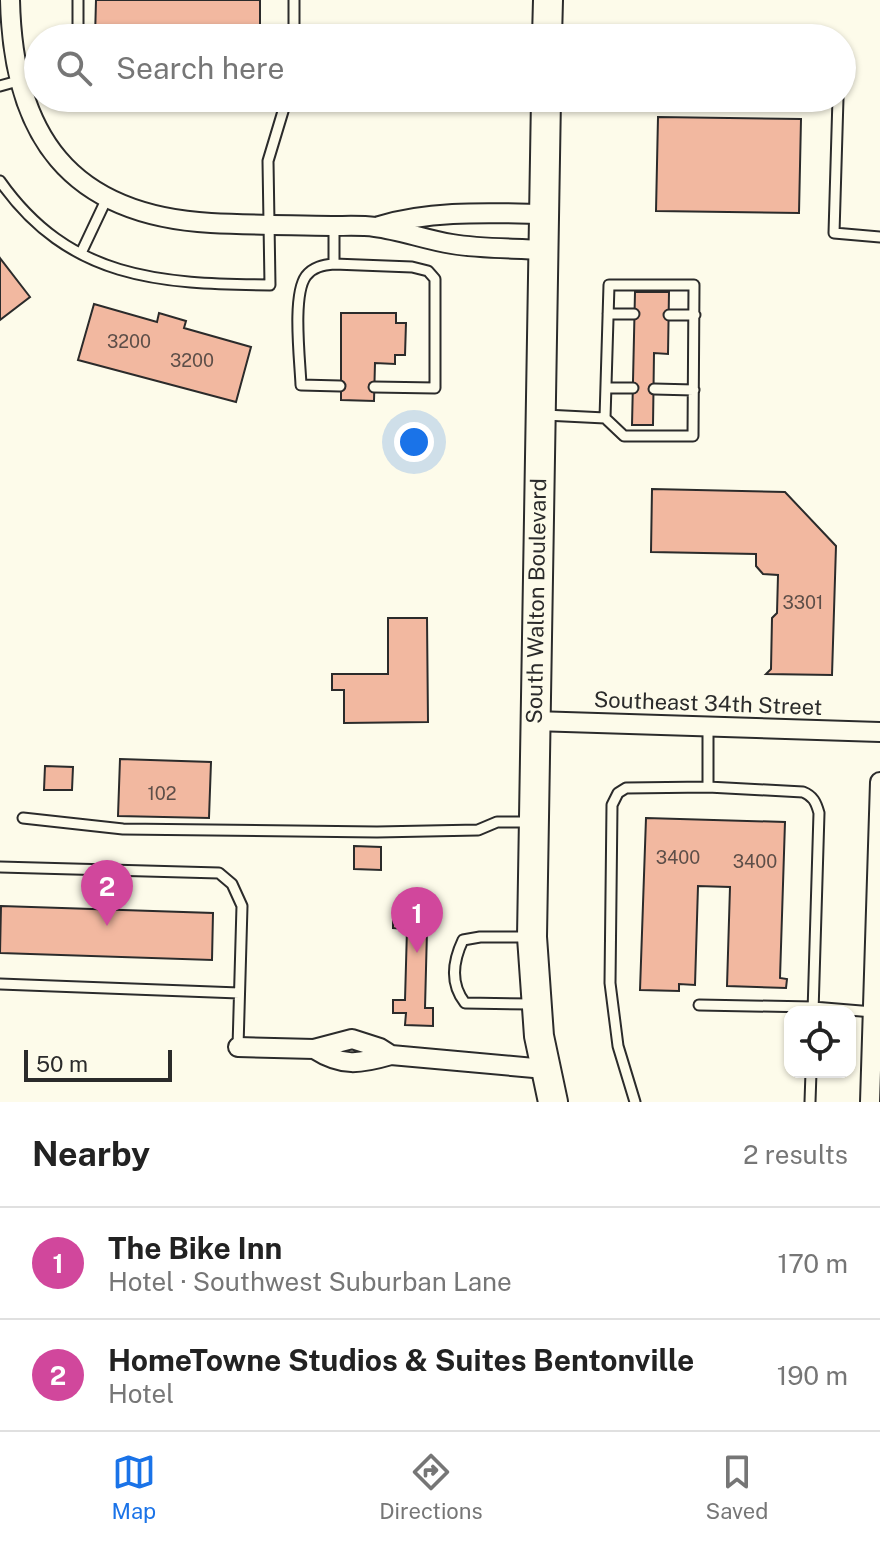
<!DOCTYPE html>
<html lang="en">
<head>
<meta charset="utf-8">
<style>
  body { margin:0; font-family:"Public Sans",sans-serif; background:#f2f2f2; color:#222 }
  .controls { position:absolute; right:24px; bottom:24px; display:grid; overflow:hidden; border-radius:16px; box-shadow:0 2px 6px #0004 }
  .controls button { width:72px; height:72px; display:grid; place-items:center; padding:0; border:0; border-bottom:2px solid #e0e0e0; background:#fff; color:#222; font:40px sans-serif }
  .scale { position:absolute; left:24px; bottom:20px; width:148px; box-sizing:border-box; padding-left:8px; border:4px solid #2b2b2b; border-top:0; font-size:22px; line-height:28px; white-space:nowrap; color:#2b2b2b; -webkit-text-stroke:6px #fdfbea; paint-order:stroke }
  .you { position:absolute; left:414px; top:442px; width:28px; height:28px; margin:-20px; border:6px solid #fff; border-radius:50%; background:#1a73e8; box-shadow:0 0 0 12px #1a73e833 }
  .badge { display:grid; place-items:center; width:52px; height:52px; border-radius:50%; background:#1a73e8; color:#fff; font-size:26px; font-weight:700 }
  .pin { position:absolute; translate:-50% -66px; filter:drop-shadow(0 2px 4px #0008) }
  .pin::after { content:''; position:absolute; top:42px; width:28px; height:24px; background:inherit; clip-path:polygon(0 0,100% 0,50% 100%) }
  .list { margin:0; padding:0; list-style:none }
  h2 { display:flex; justify-content:space-between; align-items:center; height:104px; margin:0; padding:0 32px; font-size:34px }
  h2 small { font-size:26px; font-weight:400; color:#767676 }
  .list li { display:grid; grid-template-columns:52px 1fr auto; gap:24px; align-items:center; box-sizing:border-box; height:112px; padding:0 32px; border-top:2px solid #e0e0e0 }
  .list b { display:block; font-size:30px; white-space:nowrap }
  .list p { margin:0; font-size:26px; white-space:nowrap; color:#767676 }
  .list em { font-size:26px; font-style:normal; color:#767676 }
  .icon { flex:none; width:44px; height:44px; fill:none; stroke:currentColor; stroke-width:2; stroke-linecap:round; stroke-linejoin:round }
  .map { position:relative; flex:none; width:880px; height:1102px; overflow:hidden }
  .search { position:absolute; background:#fff; box-shadow:0 2px 6px #0004; left:24px; right:24px; top:24px; height:88px; display:flex; align-items:center; gap:20px; box-sizing:border-box; padding:0 28px; border-radius:44px; color:#767676; font-size:30px }
  .sheet { height:328px; background:#fff }
  nav { display:flex; justify-content:space-around; align-items:center; box-sizing:border-box; height:112px; border-top:2px solid #e0e0e0; background:#fff; font-size:22px; color:#767676 }
  nav a { display:grid; justify-items:center; gap:4px }
  nav .on { color:#1a73e8 }
  .map>svg:first-child { display:block }
  .building { fill:#f2b8a0; stroke:#2b2b2b; stroke-width:2 }
  .lines { fill:none; stroke-linecap:round; stroke-linejoin:round }
  .lane-casing { stroke:#2b2b2b; stroke-width:13 }
  .street-casing { stroke:#2b2b2b; stroke-width:22 }
  .primary-casing { stroke:#2b2b2b; stroke-width:32 }
  .lane { stroke:#fdfbea; stroke-width:9 }
  .street { stroke:#fdfbea; stroke-width:18 }
  .primary { stroke:#fdfbea; stroke-width:28 }
  .labels { text-anchor:middle; dominant-baseline:central; stroke-width:6; stroke-linejoin:round; paint-order:stroke }
  .number-label { font-size:18px; fill:#5d4e48 }
  .street-label { font-size:22px; fill:#2b2b2b; stroke:#fdfbea }
</style>
</head>
<body>
<div class="map">
<svg width="880" height="1102" viewBox="0 0 880 1102">
  <rect width="100%" height="100%" fill="#fdfbea"/>
  <!-- building -->
  <path class="building" d="M96 0H260V38H95Z
    M658 117 801 119 799 213 656 211Z
    M0 258 30 297 0 320Z
    M635 292H669L668 354 654 353 653 425H632Z
    M94 304 157 322 159 313 186 321 184 328 251 347 236 402 78 360Z
    M341 313H396V323H406L405 355H395V364L375 363 374 401 341 400Z
    M652 489 785 492 836 546 832 675 766 674 771 669 772 618 777 613 778 575 763 574 756 566V554L651 552Z
    M388 618H427L428 722 344 723V690H332V674H388Z
    M120 759 211 762 209 818 118 816Z
    M45 766 73 767 72 790H44Z
    M646 818 785 822 780 978 787 979 786 988 727 986 730 887 698 886 695 985 679 984V991L640 990Z
    M354 846 381 847V870L354 869Z
    M1 906 213 913 212 960 0 953Z
    M393 910 434 911 433 930H427L425 1008H433V1026L405 1025 406 1013H393V1000H405L407 929 393 928Z"/>
  <g class="lines">
    <defs>
      <path id="lane" d="M78 0V38
        M294 38V0
        M0 86 18 81
        M838 98 834 233 880 237
        M0 181C69 279 159 284 270 285L268 161 287 98
        M334 226V264L412 267 428 271 435 279V388L374 387
        M81 253 107 198
        M334 264C323 265 313 267 306 276 292 295 300 360 301 385L340 386
        M608 314H634
        M669 315H695
        M606 388H633
        M654 389 694 390
        M545 415 605 418 624 436H693L694 285H609L605 418
        M708 727V787L803 792C813 796 816 802 819 813L813 1012
        M23 818 123 829 377 832 478 830 497 822H530
        M0 867 219 873 232 884 242 906 238 1047
        M528 937H480L463 940C453 961 450 984 465 1003L533 1004
        M0 984 239 993
        M699 1005 813 1007 873 1012
        M635 1102 618 1046 610 983 612 805 618 793 626 788 708 787
        M810 1102 811 1072"/>
      <path id="street" d="M10 0C13 135 69 215 211 223 251 225 292 225 332 226 346 226 361 225 375 227 400 230 426 240 452 244 481 249 513 248 543 250
        M379 226C431 210 489 213 544 214
        M534 721 880 732
        M238 1047 314 1049 352 1039 380 1048 391 1055 545 1069
        M314 1049C342 1067 360 1064 391 1055
        M870 1102 880 782"/>
      <path id="primary" d="M547 38 548 0
        M546 98 532 937 539 1036 553 1102"/>
    </defs>
    <!-- lane casing -->
    <use href="#lane" class="lane-casing"/>
    <!-- street casing -->
    <use href="#street" class="street-casing"/>
    <!-- primary casing -->
    <use href="#primary" class="primary-casing"/>
    <!-- lane -->
    <use href="#lane" class="lane"/>
    <!-- street -->
    <use href="#street" class="street"/>
    <!-- primary -->
    <use href="#primary" class="primary"/>
  </g>
  <g class="labels">
    <!-- number labels -->
    <g class="number-label">
      <text x="129" y="341">3200</text>
      <text x="192" y="360">3200</text>
      <text x="803" y="602">3301</text>
      <text x="162" y="793">102</text>
      <text x="678" y="857">3400</text>
      <text x="755" y="861">3400</text>
    </g>
    <!-- street labels -->
    <g class="street-label">
      <text transform="translate(536 601) rotate(-89)">South Walton Boulevard</text>
      <text transform="translate(708 703) rotate(2)">Southeast 34th Street</text>
    </g>
  </g>
</svg>
<div class="controls">
<button><svg class="icon" aria-label="locate" viewBox="0 0 24 24"><circle cx="12" cy="12" r="6"/><path d="M12 2v4M12 18v4M2 12h4M18 12h4"/></svg></button>
</div>
<div class="scale">50 m</div>
<div class="you"></div>
<div class="pin badge" style="left:417px;top:953px;background:#d1479c">1</div>
<div class="pin badge" style="left:107px;top:926px;background:#d1479c">2</div>
<div class="search"><svg class="icon" aria-label="search" viewBox="0 0 24 24"><circle cx="10" cy="10" r="6"/><path d="M15 15l6 6"/></svg>Search here</div>
</div>
<section class="sheet">
<h2>Nearby<small>2 results</small></h2>
<ul class="list">
<li><span class="badge" style="background:#d1479c">1</span><div><b>The Bike Inn</b><p>Hotel · Southwest Suburban Lane</p></div><em>170 m</em></li>
<li><span class="badge" style="background:#d1479c">2</span><div><b>HomeTowne Studios &amp; Suites Bentonville</b><p>Hotel</p></div><em>190 m</em></li>
</ul>
</section>
<nav>
<a class="on"><svg class="icon" aria-label="map" viewBox="0 0 24 24"><path d="M3 6l6-2 6 2 6-2v14l-6 2-6-2-6 2zM9 4v14M15 6v14"/></svg>Map</a>
<a><svg class="icon" aria-label="directions" viewBox="0 0 24 24"><path d="M12 3l9 9-9 9-9-9zM9 14v-3h6M13 9l2 2-2 2"/></svg>Directions</a>
<a><svg class="icon" aria-label="saved" viewBox="0 0 24 24"><path d="M7 4h10v16l-5-4-5 4z"/></svg>Saved</a>
</nav>
</body>
</html>
